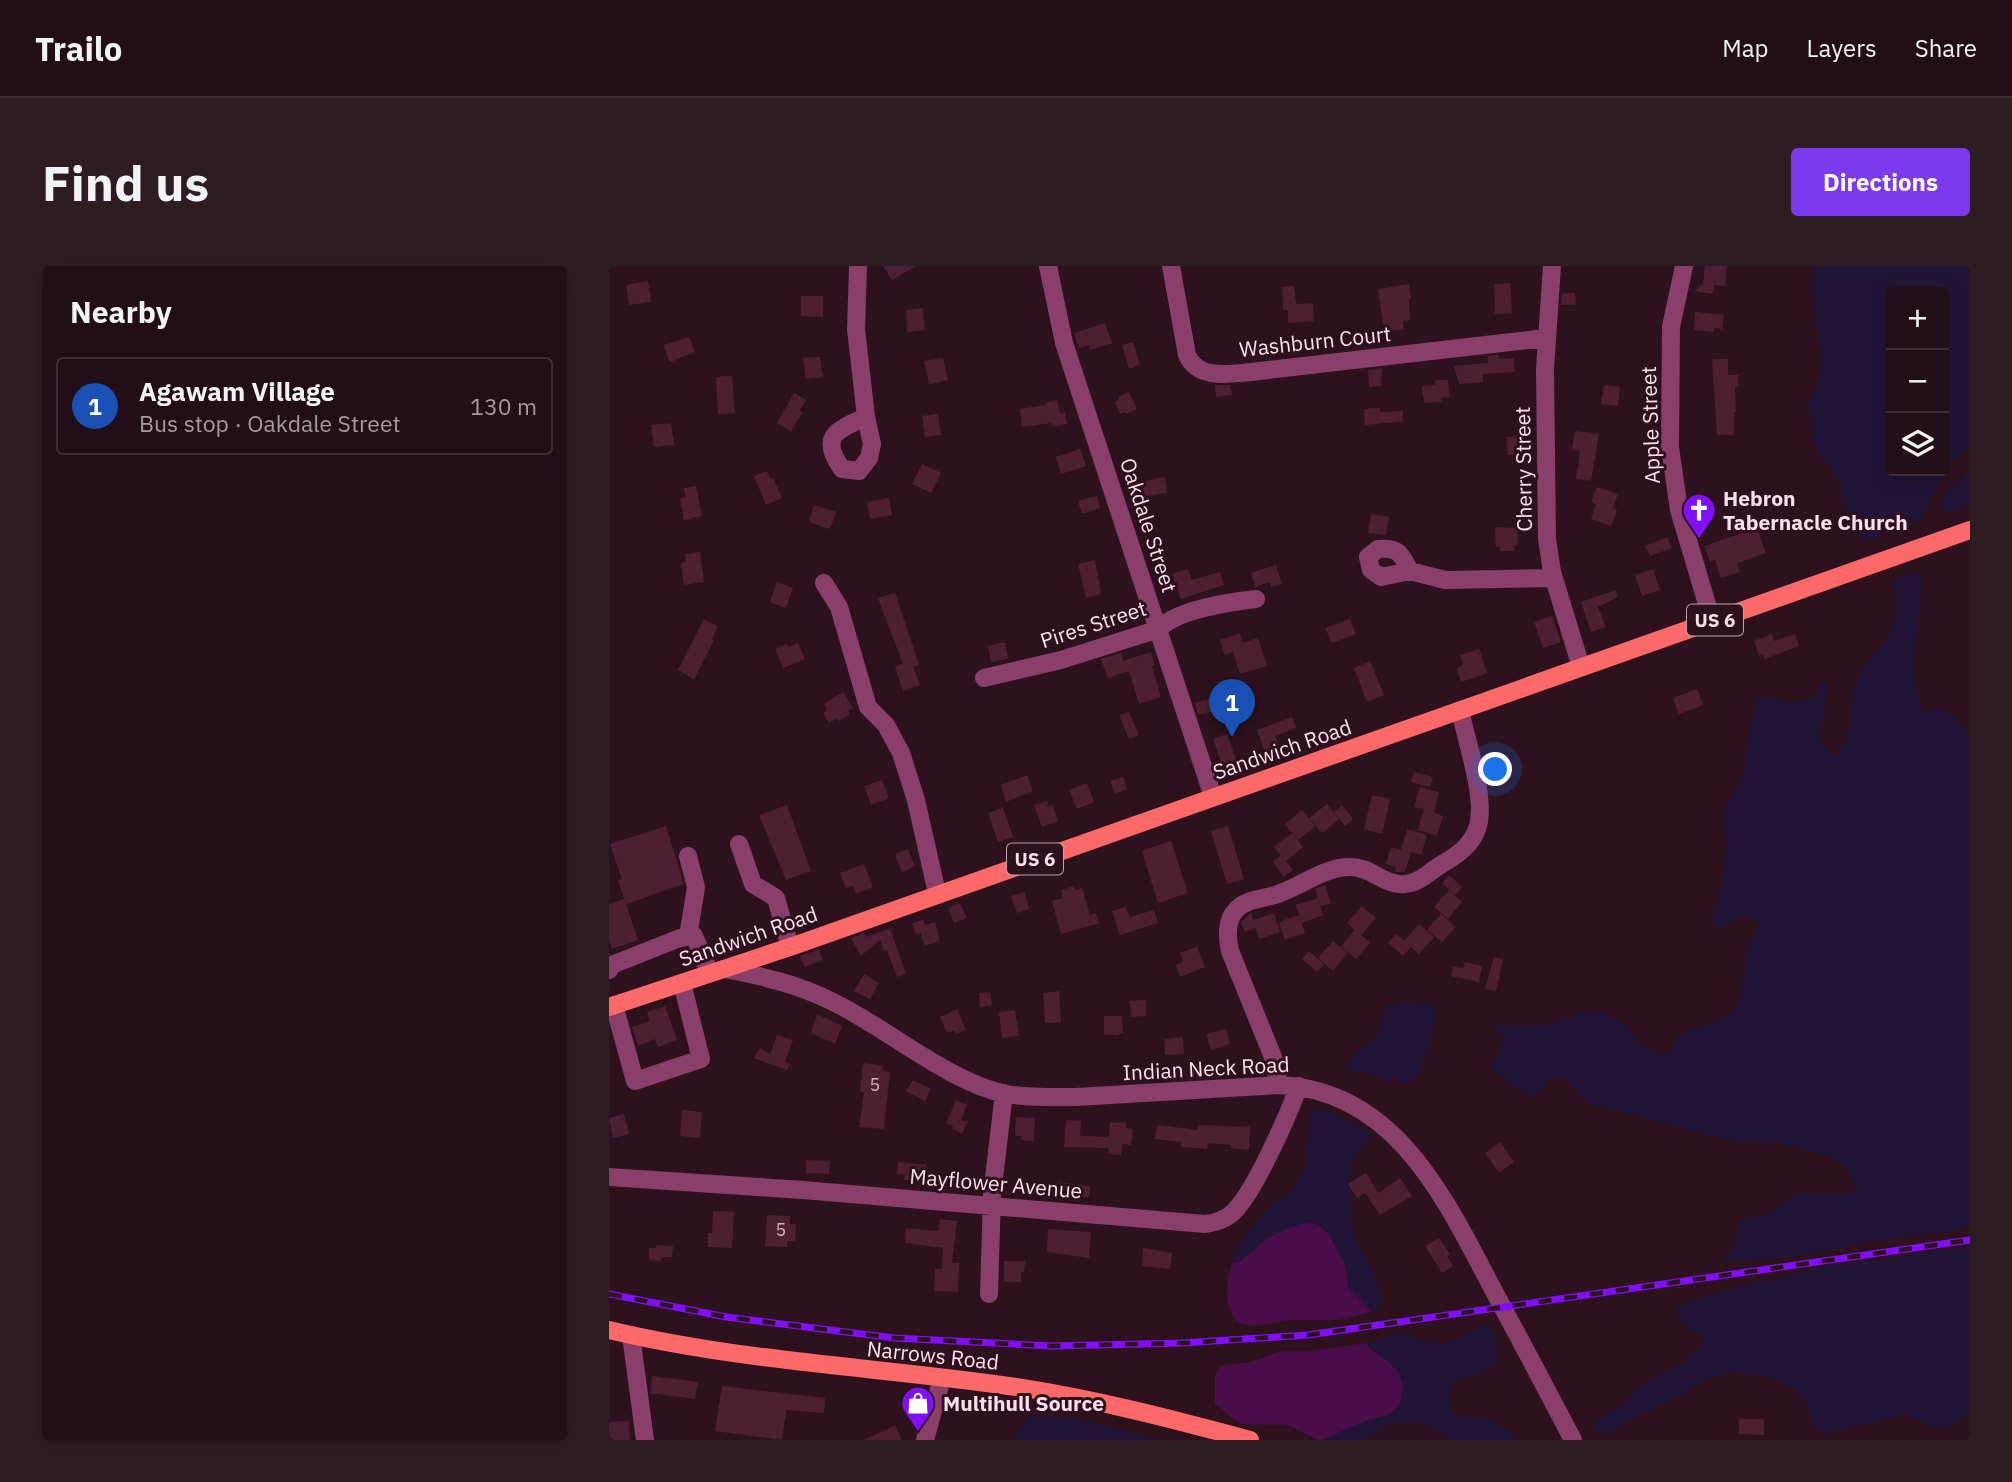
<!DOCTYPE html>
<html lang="en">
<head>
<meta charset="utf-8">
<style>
  body { margin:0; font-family:"IBM Plex Sans",sans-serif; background:#2e1c23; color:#f1f3f6 }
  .controls { position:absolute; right:21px; top:21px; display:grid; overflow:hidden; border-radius:7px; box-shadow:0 4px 18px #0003 }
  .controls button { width:63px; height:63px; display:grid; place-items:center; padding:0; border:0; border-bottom:2px solid #3f2e35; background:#220e16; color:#f1f3f6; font:35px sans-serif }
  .you { position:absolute; left:887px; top:504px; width:24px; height:24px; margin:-18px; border:5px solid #fff; border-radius:50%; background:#1a73e8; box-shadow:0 0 0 10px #1a73e833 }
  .badge { display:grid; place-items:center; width:46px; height:46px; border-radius:50%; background:#7c3aed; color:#fff; font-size:23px; font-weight:700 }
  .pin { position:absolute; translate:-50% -58px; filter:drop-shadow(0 2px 4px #0008) }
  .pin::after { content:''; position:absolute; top:37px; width:24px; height:21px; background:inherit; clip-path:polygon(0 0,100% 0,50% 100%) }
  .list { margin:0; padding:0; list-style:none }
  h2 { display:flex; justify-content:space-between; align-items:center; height:91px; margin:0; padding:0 28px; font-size:30px }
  h2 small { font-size:23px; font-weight:400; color:#a29ca1 }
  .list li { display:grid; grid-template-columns:46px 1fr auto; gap:21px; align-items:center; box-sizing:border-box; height:98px; margin:0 14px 14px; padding:0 14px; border:2px solid #3f2e35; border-radius:7px }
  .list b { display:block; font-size:26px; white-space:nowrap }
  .list p { margin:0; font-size:23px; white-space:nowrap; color:#a29ca1 }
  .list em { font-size:23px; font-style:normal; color:#a29ca1 }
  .icon { flex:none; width:38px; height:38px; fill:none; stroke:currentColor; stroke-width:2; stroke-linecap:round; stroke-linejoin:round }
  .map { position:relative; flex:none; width:1361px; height:1174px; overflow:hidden; border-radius:7px }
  header { display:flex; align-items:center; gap:42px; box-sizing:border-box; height:98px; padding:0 35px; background:#220e16; border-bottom:2px solid #3f2e35 }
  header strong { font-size:33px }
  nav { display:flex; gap:38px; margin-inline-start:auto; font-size:24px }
  .intro { display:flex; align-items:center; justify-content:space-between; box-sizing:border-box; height:168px; padding:0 42px }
  h1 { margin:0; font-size:49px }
  .button { padding:18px 32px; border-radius:7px; background:#7c3aed; color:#fff; font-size:24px; font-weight:700 }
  main { display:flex; gap:42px; padding:0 42px }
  aside { flex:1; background:#220e16; border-radius:7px; box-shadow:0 4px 18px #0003 }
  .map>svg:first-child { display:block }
  .green { fill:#211537; fill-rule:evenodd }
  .water { fill:#4b0d4a }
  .building { fill:#4d1f32 }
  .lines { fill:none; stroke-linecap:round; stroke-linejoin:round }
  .minor { stroke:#8a3f6a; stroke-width:18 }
  .major { stroke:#fc6968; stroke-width:18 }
  .rail-casing { stroke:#810ffa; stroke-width:7 }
  .rail { stroke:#2d121e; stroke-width:4.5; stroke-dasharray:13; stroke-linecap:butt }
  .labels { text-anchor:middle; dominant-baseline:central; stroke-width:6; stroke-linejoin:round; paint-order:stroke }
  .number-label { font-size:18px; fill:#d2afc0 }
  .shield { fill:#2d121e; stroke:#bfa2b0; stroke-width:2 }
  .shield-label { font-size:19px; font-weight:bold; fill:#fedfef }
  .street-label { font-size:21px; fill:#fedfef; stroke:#2d121e }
  .poi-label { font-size:21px; font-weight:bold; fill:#fedfef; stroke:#2d121e; text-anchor:start }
</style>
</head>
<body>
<header>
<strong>Trailo</strong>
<nav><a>Map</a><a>Layers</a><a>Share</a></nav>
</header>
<div class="intro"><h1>Find us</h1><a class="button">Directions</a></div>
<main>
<aside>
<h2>Nearby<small></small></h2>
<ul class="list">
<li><span class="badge" style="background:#1a4fb4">1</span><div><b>Agawam Village</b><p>Bus stop · Oakdale Street</p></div><em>130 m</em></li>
</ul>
</aside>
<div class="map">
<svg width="1361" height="1174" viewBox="0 0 1361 1174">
  <rect width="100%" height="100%" fill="#2d121e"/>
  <!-- green -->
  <path class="green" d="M1204 0H1361V178L1336 203 1311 255 1288 260 1276 269 1260 274H1252L1245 268 1239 258 1231 217 1202 174 1204 157 1198 140C1223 98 1207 76 1204 33 1203 22 1204 11 1204 0ZM1282 26H1335V205H1282Z
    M1361 203V238L1340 247 1333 241V231Z
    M1310 306 1313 315 1304 404 1313 446C1345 439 1341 445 1361 470V960L1341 965 1281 972 1210 986 1142 995H1113L1126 979 1129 958 1133 952 1160 948 1188 928H1229L1249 925C1245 912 1235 898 1223 891 1192 884 1160 871 1128 876L988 840C971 833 968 822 954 811L941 813 928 829 921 830 900 817 882 801 897 772 882 758C898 759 914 762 931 759 953 756 970 743 994 747 1025 753 1021 782 1055 789L1061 784 1070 768C1080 764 1109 757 1116 752 1138 737 1134 704 1139 682 1141 673 1148 666 1150 657L1145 652C1123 649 1123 661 1107 662L1103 654 1112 620 1118 577 1114 546 1134 511 1141 460 1149 432C1172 429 1182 445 1208 428L1209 419 1214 415 1219 417 1210 472 1225 491C1247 474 1237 440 1247 416 1256 393 1282 376 1286 351 1288 339 1285 325 1284 313Z
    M791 736 828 740 822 771 809 811 799 817 737 803V798L748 786 767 772 777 741Z
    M706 843 719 844 761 867C759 877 751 880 746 889 738 902 741 957 746 971 753 992 784 1024 768 1047L763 1046 748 1034 739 1021 736 1000 720 967 654 976 629 997H623L630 980 649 953 668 934 681 925 691 912 696 902 701 848Z
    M1361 981V1147L1337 1162 1322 1161 1303 1151 1290 1150 1213 1168 1204 1162 1198 1137 1186 1123 1159 1110 1121 1106 1095 1114 1073 1130 1026 1151 1007 1164 990 1168 983 1164 989 1153 1008 1143 1034 1118 1070 1099 1092 1080 1093 1069C1081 1063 1073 1060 1068 1047L1070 1038 1147 1016 1187 1009 1222 998 1289 992 1314 986Z
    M875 1059H880L887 1069 888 1098 866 1109 845 1114C840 1127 837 1138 847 1150L880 1152 903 1168 905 1174H839L834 1166 809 1156 781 1157 755 1174 715 1173C729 1167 743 1159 758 1154 781 1145 792 1148 794 1118L757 1077 792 1066 819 1077 839 1078Z
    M423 1149 466 1152 550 1174H403Z"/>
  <!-- water -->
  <path class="water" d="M695 957 707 958 719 967 736 1000 739 1021 763 1046 730 1054H681L644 1060 629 1057C613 1034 617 1022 623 997 636 997 646 981 657 974 669 967 681 961 695 957Z
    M757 1077C765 1089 781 1094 789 1107 798 1122 794 1143 777 1149 770 1152 763 1152 756 1155 742 1161 729 1167 715 1173H707L679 1159 632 1158 606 1138V1110L612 1100 643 1096 672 1085H705Z"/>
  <!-- building -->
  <path class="building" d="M274 0H307L283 14Z
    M1096 0H1118L1116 20 1105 19 1104 28 1086 25 1094 18Z
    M39 15 42 36 20 39 17 19Z
    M901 17 903 47 886 48 885 18Z
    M800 18 802 32 800 33 801 54 794 55 795 64 775 65 769 23Z
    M685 20 687 38 704 37 705 55 679 57V44H674L673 21Z
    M953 27H966L967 39H952Z
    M192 30H214V51L192 50Z
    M314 42 316 64 298 66 297 44Z
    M1086 46 1115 49 1113 63 1105 62V66L1085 64Z
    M496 57 503 77 481 84 480 79 470 82 465 67Z
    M80 71 86 86 61 96 54 79Z
    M524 76 531 99 520 103 513 79Z
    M889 89 890 93 905 92 906 106 874 108V116L850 118 845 100 879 97V90Z
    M211 91 214 111 197 113 194 92Z
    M334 92 339 114 320 118 315 95Z
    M1103 93H1119V109H1129L1130 121H1126L1127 146H1125V169H1108Z
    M773 102 772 120 760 121 759 104Z
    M123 110 126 147 109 148 107 111Z
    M826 114H839L841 131 832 132V136L815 137 813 120 826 119Z
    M606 119H621L623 129 607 131Z
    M995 119 1011 121 1009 140 992 138Z
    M520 126 528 143 517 148 516 146 511 148 506 136 510 134 509 131Z
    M185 127 197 134 191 144 194 146 182 165 168 157Z
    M448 134 451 148 456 146 458 158 444 161 443 157 413 161 411 143 437 139V137Z
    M771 142V146L794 145V155L756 159 755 143Z
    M329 148 332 169 316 171 313 150Z
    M62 157 65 179 45 181 42 159Z
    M966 165 990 168 982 215 967 213 971 185 963 184Z
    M916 170 917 188 899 189 897 171Z
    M471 183 477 200 452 208 447 191Z
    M313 198 332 207 322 227 303 218Z
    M158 205 162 213 164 212 173 232 157 239 145 210Z
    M556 211 558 227 530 231 528 217Z
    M87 220 93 250 75 254 71 232 77 231 75 222Z
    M988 221 1009 228 1004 242 1008 244 1002 260 982 253 987 238 982 236Z
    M488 230 491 242 473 248 469 235Z
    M280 232 283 249 261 253 258 236Z
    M205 239 227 246 221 263 200 256Z
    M762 248 780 251 777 269 759 267Z
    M886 261 908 262 909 279 905 280 906 285H891V281H887Z
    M1148 262 1157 287 1128 297 1131 306 1112 312 1106 294 1101 296 1095 280Z
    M1058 271 1063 282 1041 290 1036 280Z
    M91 286 95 316 75 319 72 297 77 296 76 288Z
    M486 294 492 328 477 332 469 298Z
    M667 299 673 318 662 321 661 316 646 321 642 307Z
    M579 303 583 314 611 306 615 319 572 333 563 308Z
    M1044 303 1051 324 1033 330 1026 309Z
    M168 316 184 322 177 342 161 336Z
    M1007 324 1009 331 989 341 997 361 982 366 972 336Z
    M286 327 310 399 304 401 311 419 294 425 286 400 294 398 269 332Z
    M943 350 952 376 934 382 925 356Z
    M95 353 109 360 103 373 105 374 85 413 69 404Z
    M741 353 747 368 723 377 716 362Z
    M631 367 634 377 649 372 658 400 631 408 624 386 616 389 611 374Z
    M1163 368 1165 375 1186 368 1190 380 1156 393 1154 389 1150 390 1145 375Z
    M396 376 399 393 382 396 379 380Z
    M189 377 196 393 174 402 166 383 178 378 179 381Z
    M870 383 878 407 852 416 848 403 854 398 851 389Z
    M542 386 546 399 543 400 552 431 530 438 520 405 499 412 492 393 512 387 514 395Z
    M761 395 775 429 758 436 745 402Z
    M1088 423 1094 439 1070 448 1064 432Z
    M234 426 244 442 239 445 241 448 230 455 228 452 220 457 214 447 218 444 215 438Z
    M610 430 614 443 589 449 586 437Z
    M520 446 530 469 520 473 510 449Z
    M683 451 687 462 666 470 671 481 656 486 648 464Z
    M618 468 628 496 614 501 604 473Z
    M805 506 824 511 821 521 802 516Z
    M418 509 424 525 397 536 392 519Z
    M514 511 518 523 506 528 501 515Z
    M273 514 280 532 262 539 255 520Z
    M478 517 485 536 468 543 460 524Z
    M811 521 830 526 825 547 834 550 828 570 809 564 815 543 805 541Z
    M763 529 781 533 773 568 755 563Z
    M438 535 440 540 443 538 449 555 433 561 425 539Z
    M718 538 730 553 713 567 700 552Z
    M178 539 202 605 177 614 150 549Z
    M733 539 744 553 736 560 725 546Z
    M394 542 404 571 389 576 379 547Z
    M693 544 706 560 689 574 676 558Z
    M57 560 75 618 17 638 29 674 3 683 0 674V638L15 633 9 614 13 613 1 578Z
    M619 560 635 613 618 618 602 565Z
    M798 563 818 569 812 589 802 586 796 606H786L787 601 777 598 782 581 792 584Z
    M683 567 694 581 677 595 684 604 675 611 664 596 672 589 665 581Z
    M562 575 579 627 549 637 533 585Z
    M299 583 306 600 293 606 286 588Z
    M255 598 264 621 247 628 244 620 237 622 231 607Z
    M840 609 853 621 846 629 833 617Z
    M716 619 722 637 712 640 706 623Z
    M465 620 466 624 473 622 481 649 487 647 490 657 452 668 443 635 454 632 452 624Z
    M840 624 853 636 839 653 825 641Z
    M416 626 420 643 408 647 402 630Z
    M709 632 714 649 693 657 687 639Z
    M351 637 358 652 345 657 339 642Z
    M753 640 767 652 752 669 738 657Z
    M517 641 521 651 545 644 549 657 511 669 503 645Z
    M642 647 644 654 665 647 671 666 650 673 647 662 636 666 632 656Z
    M832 648 847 661 833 676 818 664Z
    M690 649 696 667 676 674 670 656Z
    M314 654 316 659 326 656 331 675 315 680 312 667 307 668 303 657Z
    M810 658 825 671 810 688 800 680 802 681 794 690 779 677 787 668 795 675Z
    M285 661 282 665 297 708 288 711 278 684 275 685 271 674 252 690 242 672 255 667 257 671Z
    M746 664 761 676 747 693 732 680Z
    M724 675 739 687 724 705 709 692Z
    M588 681 596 701 571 711 567 699 574 696 571 687Z
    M210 683 214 694 196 701 191 690Z
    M700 685 715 698 708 706 693 693Z
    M885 691 894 693 887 725 876 723Z
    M856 696 873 700 870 716 842 710 844 700 854 702Z
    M255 708 270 717 261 733 245 725Z
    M450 725 452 756 436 757 434 727Z
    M381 726 383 739 371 741 370 727Z
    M537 734V750L522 751 521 735Z
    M56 740 68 774 49 781 46 773 29 780 23 761 41 755 38 746Z
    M348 743 357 764 347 768 345 764 338 767 331 751Z
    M406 744 410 770 393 772 390 746Z
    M208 748 233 760 226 778 202 767Z
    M495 750H513L514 767H510V769H495Z
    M617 763 621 778 602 784 597 768Z
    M168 769 184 774 176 796 181 798 178 804 145 792 151 782 161 788Z
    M574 771 575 788 556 789 555 773Z
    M254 797 274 800 273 805 281 806 275 863 250 861 255 827 251 825Z
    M304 814 322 823 316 835 297 825Z
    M347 834 358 839 352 854 358 856 353 868 343 863 344 860 337 857Z
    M73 844 93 846 91 872 71 870Z
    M15 848 20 868 4 872 0 852Z
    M407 851 426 852 425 875 412 874V870H406Z
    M457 854 472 855 471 870 500 871 501 856 517 857V862L524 863 522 879 513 878 512 889 499 888 500 882 455 881Z
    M548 859 589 864V859L641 861 640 884 622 882V879L599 877 598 883 572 881V876L546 873Z
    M891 876 905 896 890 907 876 887Z
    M197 894 221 895 220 908 197 907Z
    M289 896 317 899 315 916 295 914 296 909 288 908Z
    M757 907 769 927 791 912 803 930 771 949 756 927 748 932 739 918Z
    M449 916 481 920 480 931H466V935L448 932Z
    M104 945 125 946 123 982 99 981V967H103Z
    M158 949 181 950V958H187L186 975H178V981L156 980Z
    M331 953 348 955 343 997H350L349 1026 325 1025 326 1003H333L334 982 296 977 297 962 329 965Z
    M439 963 482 966 480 992 438 986Z
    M830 972 841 988 838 990 844 1000 833 1007 816 980Z
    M47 979 64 980 63 991H52V995L40 994V982H47Z
    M534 982 563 987 561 1003 533 1000Z
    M395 995H416L415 1006H412V1016H395Z
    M43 1110 89 1116 86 1133 41 1127Z
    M113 1120 216 1132 215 1147 177 1144 173 1174 106 1165Z
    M1130 1153H1155V1169L1130 1168Z
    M20 1155 21 1174H0V1156Z
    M286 1159 293 1174H255L283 1161Z"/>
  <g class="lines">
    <!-- minor -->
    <path class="minor" d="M249 0 247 63 257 151 263 178 260 192 250 205 233 203C210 171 227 164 257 151
      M439 0 455 77 604 531
      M562 0 578 89C589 114 620 108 642 106L937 72
      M943 0 936 103 938 273 943 306 972 401
      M1075 0 1062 61 1061 181 1070 244 1103 355
      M801 305C792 289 791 281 769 283L759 291 762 304 772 311 801 305 836 314 944 312
      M215 317 230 341 259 441 277 459 292 487 307 534 328 627
      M375 412 452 394 550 363C567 344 621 336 647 333
      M130 578 144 618 167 632 181 681
      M79 590 87 621 79 671
      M115 703C153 710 188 718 222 735 277 761 339 816 397 828 420 832 444 831 467 831L670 819C789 824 838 937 887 1029 913 1077 939 1126 964 1174
      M0 704 3 699 71 672 85 670 101 707
      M5 739 26 815 92 793 73 717
      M670 819 664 791 621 685C618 672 617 654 627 644 637 633 653 633 666 629 691 621 715 601 741 601 763 601 775 620 796 618 811 617 821 605 833 598 849 589 864 578 869 560 877 531 857 474 851 444
      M0 911 194 924 596 958C605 957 614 954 621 949 644 931 679 849 690 820
      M380 1028 383 929 395 827
      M22 1069 36 1174
      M316 1174 333 1112"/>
    <!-- major -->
    <path class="major" d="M0 741 187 679 1361 264
      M0 1064C134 1096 271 1101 407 1121 486 1133 563 1153 641 1174"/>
    <defs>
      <path id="rail" d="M0 1028 117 1051 285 1072 442 1080 573 1077 699 1069 1361 974"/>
    </defs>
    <!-- rail casing -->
    <use href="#rail" class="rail-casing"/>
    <!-- rail -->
    <use href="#rail" class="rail"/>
  </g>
  <!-- icons -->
  <defs>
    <symbol id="church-pin" viewBox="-11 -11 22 30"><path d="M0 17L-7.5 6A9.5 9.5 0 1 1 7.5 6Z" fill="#810ffa" stroke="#2d121e"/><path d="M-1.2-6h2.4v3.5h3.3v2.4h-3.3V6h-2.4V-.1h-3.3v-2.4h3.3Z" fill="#fff"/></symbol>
    <symbol id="shop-pin" viewBox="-11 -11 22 30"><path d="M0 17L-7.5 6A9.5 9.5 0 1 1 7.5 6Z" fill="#810ffa" stroke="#2d121e"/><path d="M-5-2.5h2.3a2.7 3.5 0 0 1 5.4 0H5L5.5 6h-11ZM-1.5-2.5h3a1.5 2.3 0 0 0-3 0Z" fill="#fff"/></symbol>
  </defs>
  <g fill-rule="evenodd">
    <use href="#church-pin" x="1071" y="225" width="38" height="52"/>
    <use href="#shop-pin" x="290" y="1118" width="38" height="52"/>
  </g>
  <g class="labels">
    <!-- number labels -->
    <g class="number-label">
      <text x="266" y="818">5</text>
      <text x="172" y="963">5</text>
    </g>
    <!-- shield labels -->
    <g class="shield">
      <rect x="1078" y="338.5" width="56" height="31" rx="5"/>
      <rect x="398" y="577.5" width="56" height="31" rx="5"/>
    </g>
    <g class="shield-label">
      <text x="1106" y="354">US 6</text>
      <text x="426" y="593">US 6</text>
    </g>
    <!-- street labels -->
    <g class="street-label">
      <text transform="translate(706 75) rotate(-6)">Washburn Court</text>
      <text transform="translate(1041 159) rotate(-92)">Apple Street</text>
      <text transform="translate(914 203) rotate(-91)">Cherry Street</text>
      <text transform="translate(540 259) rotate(72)">Oakdale Street</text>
      <text transform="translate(484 358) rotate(-18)">Pires Street</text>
      <text transform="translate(673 483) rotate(-19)">Sandwich Road</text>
      <text transform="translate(139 670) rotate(-19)">Sandwich Road</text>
      <text transform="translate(597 802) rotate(-3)">Indian Neck Road</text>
      <text transform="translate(387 917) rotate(5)">Mayflower Avenue</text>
      <text transform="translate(324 1089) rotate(6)">Narrows Road</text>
    </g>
    <!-- poi labels -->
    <g class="poi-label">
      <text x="1114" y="232">Hebron<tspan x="1114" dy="24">Tabernacle Church</tspan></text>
      <text x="334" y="1137">Multihull Source</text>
    </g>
  </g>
</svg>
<div class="controls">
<button>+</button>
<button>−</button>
<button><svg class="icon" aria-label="layers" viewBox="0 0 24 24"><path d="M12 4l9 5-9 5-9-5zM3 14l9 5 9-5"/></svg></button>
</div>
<div class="you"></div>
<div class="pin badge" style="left:623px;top:471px;background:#1a4fb4">1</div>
</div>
</main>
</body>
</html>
